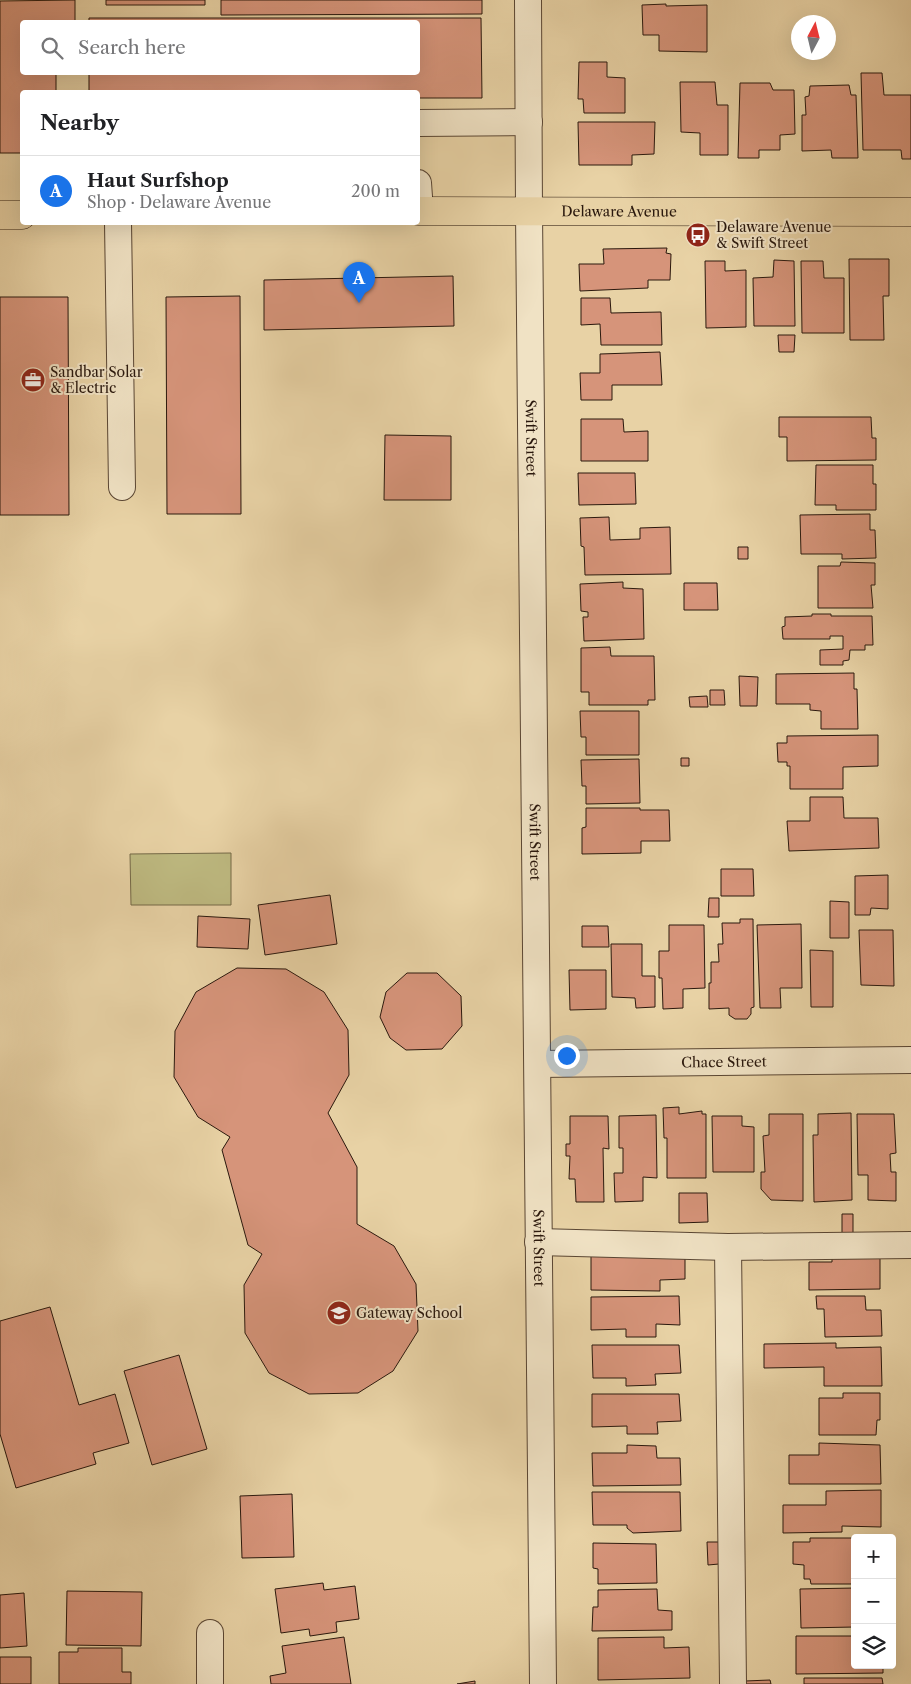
<!DOCTYPE html>
<html lang="en">
<head>
<meta charset="utf-8">
<style>
  body { margin:0; font-family:"Libre Caslon Text",serif; background:#f2f2f2; color:#202124 }
  .controls { position:absolute; right:15px; bottom:15px; display:grid; overflow:hidden; border-radius:5px; box-shadow:0 5px 20px #0002 }
  .controls button { width:45px; height:45px; display:grid; place-items:center; padding:0; border:0; border-bottom:1px solid #e0e0e0; background:#fff; color:#202124; font:25px sans-serif }
  .compass { position:absolute; left:791px; top:15px; width:45px; height:45px; border-radius:50%; background:#fff; box-shadow:0 5px 20px #0002; rotate:7deg }
  .you { position:absolute; left:566px; top:1055px; width:18px; height:18px; margin:-12px; border:4px solid #fff; border-radius:50%; background:#1a73e8; box-shadow:0 0 0 8px #1a73e833 }
  .badge { display:grid; place-items:center; width:32px; height:32px; border-radius:50%; background:#1a73e8; color:#fff; font-size:16px; font-weight:700 }
  .pin { position:absolute; translate:-50% -41px; filter:drop-shadow(0 1px 2px #0008) }
  .pin::after { content:''; position:absolute; top:26px; width:18px; height:15px; background:inherit; clip-path:polygon(0 0,100% 0,50% 100%) }
  .list { margin:0; padding:0; list-style:none }
  h2 { display:flex; justify-content:space-between; align-items:center; height:65px; margin:0; padding:0 20px; font-size:21px }
  h2 small { font-size:16px; font-weight:400; color:#757577 }
  .list li { display:grid; grid-template-columns:32px 1fr auto; gap:15px; align-items:center; box-sizing:border-box; height:70px; padding:0 20px; border-top:1px solid #e0e0e0 }
  .list b { display:block; font-size:19px; white-space:nowrap }
  .list p { margin:0; font-size:16px; white-space:nowrap; color:#757577 }
  .list em { font-size:16px; font-style:normal; color:#757577 }
  .icon { flex:none; width:28px; height:28px; fill:none; stroke:currentColor; stroke-width:2; stroke-linecap:round; stroke-linejoin:round }
  .map { position:relative; flex:none; width:911px; height:1684px; overflow:hidden }
  .search { position:absolute; background:#fff; box-shadow:0 5px 20px #0002; left:20px; top:20px; width:400px; height:55px; display:flex; align-items:center; gap:12px; box-sizing:border-box; padding:0 18px; border-radius:5px; color:#757577; font-size:19px }
  .panel { position:absolute; background:#fff; box-shadow:0 5px 20px #0002; left:20px; top:90px; width:400px; height:135px; border-radius:5px }
  .map>svg:first-child { display:block }
  .grass { fill:#beba81; stroke:#746947 }
  .building { fill:#d6947a; stroke:#2a180d }
  .lines { fill:none; stroke-linecap:round; stroke-linejoin:round }
  .minor-casing { stroke:#5a4633; stroke-width:28 }
  .major-casing { stroke:#2a180d; stroke-width:29 }
  .minor { stroke:#f0e2c4; stroke-width:26 }
  .major { stroke:#e8d2a5; stroke-width:28 }
  .labels { text-anchor:middle; dominant-baseline:central; stroke-width:4; stroke-linejoin:round; paint-order:stroke }
  .street-label { font-size:14px; fill:#2a180d; stroke:#f0e2c4 }
  .poi-label { font-size:14px; fill:#2a180d; stroke:#f0e2c4; text-anchor:start }
</style>
</head>
<body>
<div class="map">
<svg width="911" height="1684" viewBox="0 0 911 1684">
  <rect width="100%" height="100%" fill="#e8d2a5"/>
  <filter id="stains"><feTurbulence type="fractalNoise" baseFrequency=".004" numOctaves="4"/><feColorMatrix values="0 0 0 0 .2 0 0 0 0 .09 0 0 0 0 .02 0 0 0 .5 -.17"/></filter>
  <radialGradient id="worn" r=".72"><stop offset=".6" stop-color="#630" stop-opacity="0"/><stop offset="1" stop-color="#630" stop-opacity=".3"/></radialGradient>
  <!-- grass -->
  <path class="grass" d="M231 853V905H131L130 854Z"/>
  <!-- building -->
  <path class="building" d="M75 0V22H22V72H56V92H22V153H0V1Z
    M106 0H205V5H106Z
    M221 0H482V14L221 15Z
    M666 4V6L707 5V52L659 51V35H643L642 5Z
    M89 18H481L482 98H418V92H89V72H418V22H89Z
    M579 62H607V77L625 78V113H584L583 99H578Z
    M861 73H882L884 95H911V159H902L901 150H863Z
    M680 82H715L717 105H728V155H700V133L681 132Z
    M740 83H770L773 90H794L795 134 780 135V150H759V158H738Z
    M849 85 851 95H856L858 158H832L831 150 802 151V115H806L805 97 809 96 810 86Z
    M578 122H655L654 154 632 155V165H579Z
    M667 248 666 253 671 254 670 280H648V288L580 291 579 264H604L603 249Z
    M849 259H889V296H883L884 340H850Z
    M774 260 794 261 795 326H754L753 278 773 277Z
    M705 261H725V271L746 270V327L706 328Z
    M801 261H823L824 278H844V333H802Z
    M453 276 454 326 264 330V280Z
    M240 296 241 514H167L166 297Z
    M0 297H68L69 515H0Z
    M581 298H610L611 313 661 312 662 345H601L600 324 581 325Z
    M778 335H795L794 352H779Z
    M660 352 662 385H612V400H581L580 373H600V354Z
    M779 417H871L872 438H876V460L787 461V437H779Z
    M581 419H623L624 432 648 431V461H581Z
    M385 435 451 436V500H384Z
    M816 465H873V484H876V510H836V505H815Z
    M578 473H635L636 504 579 505Z
    M870 514V530H875L876 558 842 559V554H801L800 515Z
    M609 517 610 540 640 539V528L670 527 671 574 585 575 584 547 581 546 580 518Z
    M738 547H748V559H738Z
    M841 562 875 563V585H871L873 608H818V566H840Z
    M623 582V588L643 589 644 639 584 641 583 617H588V612L581 611 580 584Z
    M684 583H717L718 610H684Z
    M812 614H831V616H872L873 645H865V650H850L849 660 843 661V665H820V650L843 649V636H830V639H783L782 627 785 626V617L812 616Z
    M610 647 611 656H654L655 700H648V705H589V692H581V648Z
    M854 673V689H857L858 729H821V711L810 710V704H776V674Z
    M739 676 758 677 757 706H740Z
    M710 690H724L725 705H710Z
    M707 696 708 707H690L689 697Z
    M580 711H639V755H586V737H581Z
    M878 735V766L843 767V789H790V766H787V762H778L777 743H787V736Z
    M681 758H689V766H681Z
    M639 759 640 803 586 804V786H582L581 760Z
    M810 797H843L844 818H878L879 848 789 851 787 821H810Z
    M586 808H640V810H669L670 841H641V853L582 854V828L586 827Z
    M721 869H753L754 896H721Z
    M888 875V909L871 908 870 915H855V876Z
    M330 895 337 944 265 955 258 905Z
    M709 898H719V917H708Z
    M830 901 849 902V938H830Z
    M198 916 250 919 248 949 197 947Z
    M740 919H753L754 1007 751 1008V1014L747 1019H735L729 1015V1008L709 1009V983H711V962H719L718 944H723L722 923H740Z
    M801 924 802 988H780L781 1008H760L757 925Z
    M669 925H704L705 988 683 989V1008L663 1009 662 978H659V951H669Z
    M582 926H608L609 947H582Z
    M859 930H893L894 986 861 985Z
    M611 944H642V976H655V1007L636 1008 635 998 612 997Z
    M810 950 833 951V1007H811Z
    M237 968 286 969 324 992 348 1030 349 1075 328 1113 357 1167V1224L394 1246 416 1284 418 1331 393 1371 358 1393 309 1394 269 1373 245 1333 244 1285 262 1254 248 1245 222 1150 230 1137 198 1117 174 1077 175 1031 196 992Z
    M569 970H606V1009L570 1010Z
    M407 973H437L461 996 462 1026 442 1049 406 1050 390 1038 380 1017 386 992Z
    M679 1107V1114L702 1111V1114H706V1178H667V1138H664L663 1108Z
    M851 1113 852 1200 814 1202 813 1135H818V1114Z
    M769 1114H803V1201L771 1200 761 1189V1172H765L763 1136 769 1135Z
    M857 1114H894L896 1153 890 1154 891 1172H896V1201L868 1200V1175H858Z
    M656 1115 657 1178 643 1177V1201L615 1202 614 1173H623V1148H619V1116Z
    M570 1116H608L609 1149 603 1148 604 1202H576L575 1179H569L570 1156H566V1144H570Z
    M712 1116H742V1126L754 1127V1172H713Z
    M679 1193H707L708 1222 679 1223Z
    M842 1214H853V1233H842Z
    M685 1253V1279L660 1280V1291L591 1290V1254Z
    M832 1253H880V1289L809 1290V1262H832Z
    M679 1296 680 1325 656 1324V1337H626V1329L591 1330V1297Z
    M816 1296H865L866 1310H881L882 1336 825 1337 824 1309H817Z
    M50 1307 79 1405 115 1394 129 1443 93 1453 96 1464 16 1488 0 1434V1321Z
    M836 1343V1348L881 1347 882 1386H824V1367L764 1368V1344Z
    M592 1345H679L681 1373 655 1374 656 1385 626 1386V1378H593Z
    M179 1355 207 1449 152 1465 124 1371Z
    M843 1393H880V1420H877L876 1435H819V1398H843Z
    M592 1394H679L681 1421 657 1422 658 1434H627V1426L592 1427Z
    M819 1443 880 1445 881 1484H789V1455H819Z
    M627 1445 656 1446 657 1458H680L681 1485 593 1486 592 1453H627Z
    M881 1490V1527L842 1526V1532L783 1533V1505H826V1491Z
    M592 1492H680L681 1531 633 1533 627 1528V1525H593Z
    M292 1494 294 1557 242 1558 240 1496Z
    M810 1538H855V1584H811L810 1579H804V1565L793 1564V1542H810Z
    M707 1542H719V1564L708 1565Z
    M593 1543 656 1544 657 1583 598 1584V1569L593 1568Z
    M323 1583 324 1590 355 1586 359 1619 336 1622 337 1632 310 1636 309 1629 281 1633 275 1589Z
    M855 1588V1627L801 1628 800 1589Z
    M657 1589 658 1610 672 1611V1630L592 1631 593 1607H598V1590Z
    M67 1591 142 1592 141 1646 66 1645Z
    M24 1593 27 1646 0 1648V1595Z
    M796 1636H855V1665H883V1673L796 1674Z
    M344 1637 351 1684H271L270 1676 286 1673 282 1646Z
    M664 1637V1648L689 1647 690 1678 598 1680V1638Z
    M78 1648H122V1672H131V1684H59V1652H78Z
    M0 1657H31V1684H0Z
    M804 1678H882L883 1684H804Z
    M770 1680 771 1684H745V1681Z
    M475 1681V1684H457Z"/>
  <g class="lines">
    <defs>
      <g id="minor">
        <path id="s1" d="M528 0 529 212 543 1684"/>
        <path d="M418 123 529 122"/>
        <path d="M418 183 420 211"/>
        <path d="M118 222 122 487"/>
        <path id="s2" d="M538 1064 911 1060"/>
        <path d="M538 1242 728 1247 911 1245"/>
        <path d="M728 1247 733 1684"/>
        <path d="M210 1633V1684"/>
      </g>
      <g id="major">
        <path id="s3" d="M418 211 911 212"/>
        <path d="M0 215H22"/>
      </g>
    </defs>
    <!-- minor casing -->
    <use href="#minor" class="minor-casing"/>
    <!-- major casing -->
    <use href="#major" class="major-casing"/>
    <!-- minor -->
    <use href="#minor" class="minor"/>
    <!-- major -->
    <use href="#major" class="major"/>
  </g>
  <!-- icons -->
  <defs>
    <symbol id="bus-disc" viewBox="-11 -11 22 22"><circle r="9.5" fill="#8f2418" stroke="#f0e2c4"/><path d="M-5-6H5V4H4V6H2V4H-2V6H-4V4H-5ZM-3.5-4V0h7V-4ZM-3.5 1.2v1.5H-2V1.2ZM2 1.2v1.5H3.5V1.2Z" fill="#fff"/></symbol>
    <symbol id="office-disc" viewBox="-11 -11 22 22"><circle r="9.5" fill="#8f2418" stroke="#f0e2c4"/><path d="M-6-3h4V-5.5h4V-3h4V5H-6ZM-1-4.5V-3h2v-1.5ZM-6 0V1H6V0Z" fill="#fff"/></symbol>
    <symbol id="school-disc" viewBox="-11 -11 22 22"><circle r="9.5" fill="#8f2418" stroke="#f0e2c4"/><path d="M0-5L7-2L0 1L-7-2ZM-4 1L0 2.5L4 1V4Q0 6-4 4Z" fill="#fff"/></symbol>
  </defs>
  <g fill-rule="evenodd">
    <use href="#bus-disc" x="684" y="221" width="28" height="28"/>
    <use href="#office-disc" x="19" y="366" width="28" height="28"/>
    <use href="#school-disc" x="325" y="1299" width="28" height="28"/>
  </g>
  <g class="labels">
    <!-- street labels -->
    <g class="street-label">
      <text stroke="none"><textPath href="#s3" startOffset="201">Delaware Avenue</textPath></text>
      <text stroke="none"><textPath href="#s1" startOffset="438">Swift Street</textPath></text>
      <text stroke="none"><textPath href="#s1" startOffset="842">Swift Street</textPath></text>
      <text stroke="none"><textPath href="#s2" startOffset="186">Chace Street</textPath></text>
      <text stroke="none"><textPath href="#s1" startOffset="1248">Swift Street</textPath></text>
    </g>
    <!-- poi labels -->
    <g class="poi-label">
      <text x="716" y="227">Delaware Avenue<tspan x="716" dy="16">&amp; Swift Street</tspan></text>
      <text x="50" y="372">Sandbar Solar<tspan x="50" dy="16">&amp; Electric</tspan></text>
      <text x="356" y="1313">Gateway School</text>
    </g>
  </g>
  <rect width="100%" height="100%" filter="url(#stains)"/>
  <rect width="100%" height="100%" fill="url(#worn)"/>
</svg>
<div class="controls">
<button>+</button>
<button>−</button>
<button><svg class="icon" aria-label="layers" viewBox="0 0 24 24"><path d="M12 4l9 5-9 5-9-5zM3 14l9 5 9-5"/></svg></button>
</div>
<svg class="compass" viewBox="-18 -18 36 36"><path d="M0-13l5 13h-10z" fill="#e53935"/><path d="M0 13l5-13h-10z" fill="#757577"/></svg>
<div class="you"></div>
<div class="pin badge" style="left:359px;top:303px">A</div>
<div class="search"><svg class="icon" aria-label="search" viewBox="0 0 24 24"><circle cx="10" cy="10" r="6"/><path d="M15 15l6 6"/></svg>Search here</div>
<section class="panel">
<h2>Nearby<small></small></h2>
<ul class="list">
<li><span class="badge">A</span><div><b>Haut Surfshop</b><p>Shop · Delaware Avenue</p></div><em>200 m</em></li>
</ul>
</section>
</div>
</body>
</html>
